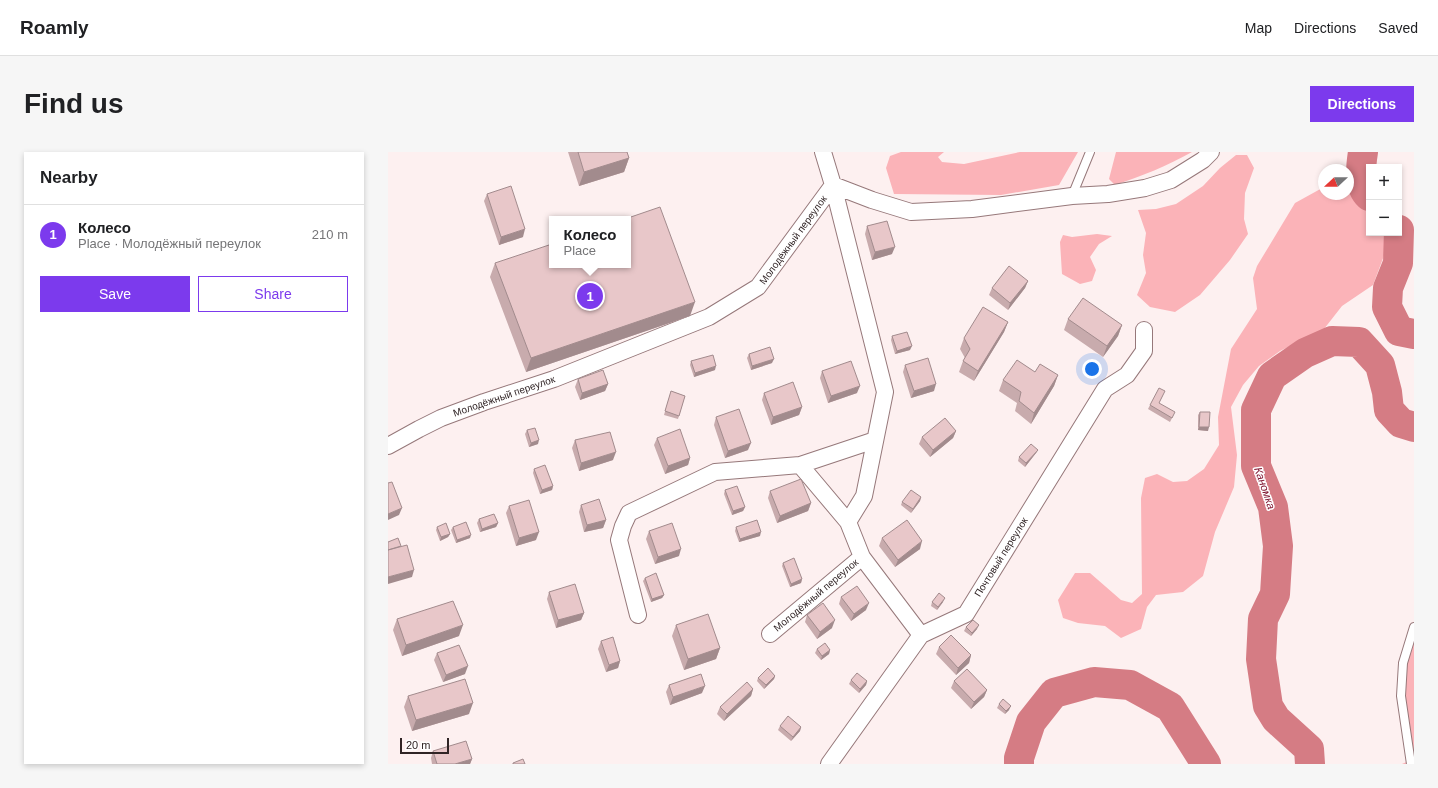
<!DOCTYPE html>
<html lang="en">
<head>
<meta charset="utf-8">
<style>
  body { margin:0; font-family:Helvetica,sans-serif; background:#f6f6f6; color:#202124 }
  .controls { position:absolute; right:12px; top:12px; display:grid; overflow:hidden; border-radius:0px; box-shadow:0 2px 6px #0003 }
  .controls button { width:36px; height:36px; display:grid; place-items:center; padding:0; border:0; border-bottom:1px solid #e0e0e0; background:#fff; color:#202124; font:20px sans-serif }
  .compass { position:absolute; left:930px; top:12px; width:36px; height:36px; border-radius:50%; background:#fff; box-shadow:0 2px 6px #0003; rotate:248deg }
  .scale { position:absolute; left:12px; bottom:10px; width:49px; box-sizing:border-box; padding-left:4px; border:2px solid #302425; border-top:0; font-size:11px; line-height:14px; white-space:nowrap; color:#302425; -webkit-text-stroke:3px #fff; paint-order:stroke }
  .you { position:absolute; left:704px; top:217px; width:14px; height:14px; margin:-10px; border:3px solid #fff; border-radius:50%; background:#1a73e8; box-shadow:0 0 0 6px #1a73e833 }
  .badge { display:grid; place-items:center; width:26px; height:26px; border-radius:50%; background:#7c3aed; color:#fff; font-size:13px; font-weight:700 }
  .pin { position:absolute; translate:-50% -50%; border:2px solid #fff; box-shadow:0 1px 4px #0006 }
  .popup { position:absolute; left:161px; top:64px; width:82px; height:52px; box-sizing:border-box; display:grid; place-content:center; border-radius:0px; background:#fff; filter:drop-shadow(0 1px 3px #0005); font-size:13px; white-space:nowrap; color:#757577 }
  .popup b { font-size:15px; color:#202124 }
  .popup::after { content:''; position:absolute; left:50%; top:100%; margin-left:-8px; border:8px solid transparent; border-top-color:#fff }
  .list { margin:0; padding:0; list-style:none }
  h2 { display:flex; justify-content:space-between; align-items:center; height:52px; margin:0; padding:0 16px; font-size:17px }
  h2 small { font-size:13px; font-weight:400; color:#757577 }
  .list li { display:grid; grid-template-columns:26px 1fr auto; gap:12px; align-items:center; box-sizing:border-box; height:60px; padding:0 16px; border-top:1px solid #e0e0e0 }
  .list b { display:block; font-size:15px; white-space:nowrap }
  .list p { margin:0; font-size:13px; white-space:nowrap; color:#757577 }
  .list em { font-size:13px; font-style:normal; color:#757577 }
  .actions { display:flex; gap:8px; padding:12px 16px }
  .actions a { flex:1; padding:9px 0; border:1px solid #7c3aed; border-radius:0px; text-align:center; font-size:14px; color:#7c3aed }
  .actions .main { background:#7c3aed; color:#fff }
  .map { position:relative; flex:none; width:1026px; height:612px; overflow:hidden; border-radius:0px }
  header { display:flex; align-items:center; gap:24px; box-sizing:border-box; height:56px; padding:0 20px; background:#fff; border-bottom:1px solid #e0e0e0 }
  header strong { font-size:19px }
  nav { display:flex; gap:22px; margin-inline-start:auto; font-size:14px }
  .intro { display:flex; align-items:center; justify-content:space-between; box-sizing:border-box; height:96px; padding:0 24px }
  h1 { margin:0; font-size:28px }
  .button { padding:10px 18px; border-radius:0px; background:#7c3aed; color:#fff; font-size:14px; font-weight:700 }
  main { display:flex; gap:24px; padding:0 24px }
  aside { flex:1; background:#fff; border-radius:0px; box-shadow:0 2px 6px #0003 }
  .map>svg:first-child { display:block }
  .green { fill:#fbb3b8 }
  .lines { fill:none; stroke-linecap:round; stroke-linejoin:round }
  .river { stroke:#d57c84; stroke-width:30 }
  .lane-casing { stroke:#96787a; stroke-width:10 }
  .street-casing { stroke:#96787a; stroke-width:18 }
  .lane { stroke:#fff; stroke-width:8 }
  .street { stroke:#fff; stroke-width:16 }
  .wall { fill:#c8abad }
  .shaded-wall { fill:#a28b8d }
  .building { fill:#e8c7c9; stroke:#a28b8d }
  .labels { text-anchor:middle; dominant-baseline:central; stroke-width:3; stroke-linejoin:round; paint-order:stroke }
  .street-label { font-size:10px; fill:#302425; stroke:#fff }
  .water-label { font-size:11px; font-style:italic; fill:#7c0e2a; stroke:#fff }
</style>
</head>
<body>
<header>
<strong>Roamly</strong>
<nav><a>Map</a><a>Directions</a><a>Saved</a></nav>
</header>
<div class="intro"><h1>Find us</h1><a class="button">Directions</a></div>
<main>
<aside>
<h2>Nearby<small></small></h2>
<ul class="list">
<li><span class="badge">1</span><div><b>Колесо</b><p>Place · Молодёжный переулок</p></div><em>210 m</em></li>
</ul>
<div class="actions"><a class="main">Save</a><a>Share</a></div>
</aside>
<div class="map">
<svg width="1026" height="612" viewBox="0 0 1026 612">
  <rect width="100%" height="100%" fill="#fdf0f0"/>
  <!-- green -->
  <path class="green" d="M513 0H556L550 5 554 10 576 12 632 0H690L671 33 613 43 506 42 498 16 502 4Z
    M728 0H804C779 14 754 24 727 33L721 27Z
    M848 3H859L866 16 857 41 856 67 860 82 842 108 812 143 787 160 762 155 749 143 758 121 755 103 758 81 750 58 768 57 788 52 815 34 832 16Z
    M936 35V42H960V37L981 49V81H1002L1003 85 985 133 954 154 936 177 892 199 871 214 855 233 843 255 849 303 846 335 827 380 815 424 795 440 768 443 759 455 753 477 733 486 717 474 690 471 675 466 670 448 687 421H702L733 448 744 451 754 442 753 346 757 326 769 322 785 330 799 329 816 317 831 293 830 265 843 197 869 157 865 126 869 114 907 51Z
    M709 82 724 84 711 92 702 105 708 118 704 129 692 132 674 122 672 90 675 83 684 85Z
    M1026 482V612H1014L1023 608 1013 544 1015 511Z"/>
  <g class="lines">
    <!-- river -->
    <path class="river" d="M975 0C973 13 970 34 981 44
      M1011 78 1010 111 1000 136 999 155 1011 179 1026 182
      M631 612V606L643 570 666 541 706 530 742 533 782 555 818 612
      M922 612 921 597 888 567 880 554 873 507 875 467 887 442 890 394 885 355 868 314V258L884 224 917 201 944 189 971 190 992 213 999 240 1001 258 1013 271 1026 275"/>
    <defs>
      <path id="lane" d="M684 44 702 0
        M1023 612 1013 544 1015 511 1026 475"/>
      <path id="street" d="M435 0 445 33 497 240 476 344 460 370 474 405 533 483
        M445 33 484 48 523 60 584 57 684 44 720 42 757 36 783 28 815 8 823 0
        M0 294 31 277 53 266 96 250 166 227 321 165 370 135 445 33
        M460 370 412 313 487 288
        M250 463 231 388 235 374 241 361 327 320 412 313
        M382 482 474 405
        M441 612 533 483 578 462 717 237 739 223 756 199V178"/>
    </defs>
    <!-- lane casing -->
    <use href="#lane" class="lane-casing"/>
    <!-- street casing -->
    <use href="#street" class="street-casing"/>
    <!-- lane -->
    <use href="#lane" class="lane"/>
    <!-- street -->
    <use href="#street" class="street"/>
  </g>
  <!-- wall -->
  <path class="wall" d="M180 0H239L241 6 236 20 191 34Z
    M99 42 135 85 111 93 96 49Z
    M479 74 504 102 484 108 477 82Z
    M107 111 302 164 138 220 102 125Z
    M640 129 637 136 620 158 601 143 604 136Z
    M680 167 734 173 730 184 715 205 676 178Z
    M620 170 616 180 586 229 571 220 575 209 577 206 572 197 576 186Z
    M504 184 522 198 507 202 503 188Z
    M361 202 384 211 363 218 359 206Z
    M303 209 327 218 306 225 302 213Z
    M517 213 546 239 523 246 515 220Z
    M434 219 469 241 440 251 432 226Z
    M647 220 670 223 666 234 643 272 627 259 629 251 611 239 615 228Z
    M190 227 220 232 217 239 192 248 187 235Z
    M283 239 297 244 290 267 276 263Z
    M376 241 414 255 411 263 383 273 374 248Z
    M775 243 771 251 785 264 782 270 760 257 762 253Z
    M812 260 820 279 810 278V263Z
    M328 265 360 298 337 306 326 273Z
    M139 278 150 292 141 295 137 282Z
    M568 279 565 286 542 305 531 292 534 285Z
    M269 286 302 306 300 313 277 322 266 293Z
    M187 288 225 308 191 319 184 296Z
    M650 298 648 301 637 315 630 309 631 305Z
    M146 317 165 334 164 338 152 342 145 321Z
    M337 338 357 355 355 359 344 363 336 342Z
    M382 339 423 351 420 359 389 371 380 346Z
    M533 345 532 349 523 361 513 353 514 350Z
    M193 353 218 368 215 376 196 380 191 360Z
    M121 354 148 388 128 394 118 361Z
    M91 367 110 371 108 375 92 380 89 371Z
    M49 375 62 382 60 385 52 389 48 378Z
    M65 375 82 386 68 391 63 378Z
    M348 375 372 384 351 390 347 379Z
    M261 379 291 404 267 412 258 387Z
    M494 386 532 397 507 415 491 394Z
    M395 411 414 427 413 431 402 435 394 414Z
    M257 426 276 443 274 446 263 450 255 429Z
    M161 440 196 461 193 468 168 476 159 447Z
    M453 445 478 458 463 469 451 452Z
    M544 450H555L549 458 543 454Z
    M419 463 444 476 429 487 417 470Z
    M9 467 71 484 14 504 5 478Z
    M288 473 332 496 328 507 296 518 284 484Z
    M578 475 589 477 583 484 576 479Z
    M213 489 232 509 230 516 218 520 210 497Z
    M551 495 583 503 581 511 568 523 548 502Z
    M429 497 442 498 441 502 433 508 427 501Z
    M49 501 77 522 55 530 46 508Z
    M387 524 386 527 376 537 369 529 370 526Z
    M463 528 479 529 478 533 471 541 461 532Z
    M566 529 599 538 596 545 583 557 563 536Z
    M281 533 314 541 282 553 278 540Z
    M365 537 363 544 336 569 329 562 332 555Z
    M20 544 81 562 24 579 16 555Z
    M611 552 621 558 617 562 609 556Z
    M392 574 413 575 412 579 403 589 390 578Z
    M45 599 84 607 82 612H44L43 606Z"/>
  <!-- shaded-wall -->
  <path class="shaded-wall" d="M241 6 236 20 191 34 196 20Z
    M137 77 135 85 111 93 113 85Z
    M507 95 504 102 484 108 487 100Z
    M640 129 637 136 620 158 622 151Z
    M307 150 302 164 138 220 143 206Z
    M620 170 616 180 586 229 590 219Z
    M734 173 730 184 715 205 719 194Z
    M524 194 522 198 507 202 509 199Z
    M386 207 384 211 363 218 364 214Z
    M328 214 327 218 306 225 307 221Z
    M670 223 666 234 643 272 646 261Z
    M220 232 217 239 192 248 194 241Z
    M548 232 546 239 523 246 526 239Z
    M472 234 469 241 440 251 443 244Z
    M414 255 411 263 383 273 385 265Z
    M811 275H821L820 279 810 278Z
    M568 279 565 286 542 305 545 298Z
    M151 288 150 292 141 295 143 291Z
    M363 291 360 298 337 306 340 299Z
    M650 298 648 301 637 315 638 311Z
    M228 300 225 308 191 319 193 311Z
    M302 306 300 313 277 322 280 314Z
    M165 334 164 338 152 342 154 338Z
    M533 345 532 349 523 361 525 357Z
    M423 351 420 359 389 371 392 364Z
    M357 355 355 359 344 363 345 359Z
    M14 356 11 363 0 368V362Z
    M218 368 215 376 196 380 199 373Z
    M110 371 108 375 92 380 94 377Z
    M151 380 148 388 128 394 131 386Z
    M373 380 372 384 351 390 352 387Z
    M62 382 60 385 52 389 53 385Z
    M83 383 82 386 68 391 69 388Z
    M534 389 532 397 507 415 510 408Z
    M293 397 291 404 267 412 270 405Z
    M26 418 24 425 0 432V425Z
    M414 427 413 431 402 435 403 432Z
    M276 443 274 446 263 450 264 447Z
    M557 446 555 450 549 458 550 455Z
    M481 451 478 458 463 469 466 462Z
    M196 461 193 468 168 476 170 468Z
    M447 468 444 476 429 487 432 480Z
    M75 473 71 484 14 504 18 493Z
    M591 473 589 477 583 484 584 481Z
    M332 496 328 507 296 518 300 507Z
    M442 498 441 502 433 508 434 504Z
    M583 503 581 511 568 523 570 516Z
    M232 509 230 516 218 520 221 513Z
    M80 514 77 522 55 530 58 523Z
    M387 524 386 527 376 537 378 533Z
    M479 529 478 533 471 541 472 537Z
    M317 534 314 541 282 553 285 545Z
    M365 537 363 544 336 569 339 562Z
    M599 538 596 545 583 557 586 550Z
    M85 551 81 562 24 579 28 568Z
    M623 554 621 558 617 562 618 559Z
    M413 575 412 579 403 589 405 585Z
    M84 607 82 612H67Z"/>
  <!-- building -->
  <path class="building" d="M190 0H239L241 6 196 20Z
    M123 34 137 77 113 85 99 42Z
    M272 55 307 150 143 206 107 111 164 92V113H240V67H237Z
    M499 69 507 95 487 100 479 74Z
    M621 114 640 129 622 151 604 136Z
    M695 146 734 173 719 194 680 167Z
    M595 155 620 170 590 219 575 209 582 197 576 186Z
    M519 180 524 194 509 199 504 184Z
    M382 195 386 207 364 214 361 202Z
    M325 203 328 214 307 221 303 209Z
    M540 206 548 232 526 239 517 213Z
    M629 208 647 220 652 212 670 223 646 261 631 249 633 240 615 228Z
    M463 209 472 234 443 244 434 219Z
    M215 218 220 232 194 241 190 227Z
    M405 230 414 255 385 265 376 241Z
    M771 236 777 239 771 251 787 260 784 266 762 253Z
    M283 239 297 244 291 264 277 259Z
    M351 257 363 291 340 299 328 265Z
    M812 260H822L821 275H811Z
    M557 266 568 279 545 298 534 285Z
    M147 276 151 288 143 291 139 278Z
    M292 277 302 306 280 314 269 286Z
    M222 280 228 300 193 311 187 288Z
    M643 292 650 298 638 311 631 305Z
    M157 313 165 334 154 338 146 317Z
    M413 327 423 351 392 364 382 339Z
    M4 330 14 356 0 362V331Z
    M349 334 357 355 345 359 337 338Z
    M523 338 533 345 525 357 514 350Z
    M211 347 218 368 199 373 193 353Z
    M141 348 151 380 131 386 121 354Z
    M106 362 110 371 94 377 91 367Z
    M369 368 373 380 352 387 348 375Z
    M519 368 534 389 510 408 494 386Z
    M78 370 83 383 69 388 65 375Z
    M58 371 62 382 53 385 49 375Z
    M284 371 293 397 270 405 261 379Z
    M10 386 13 394 0 398V390Z
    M19 393 26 418 0 425V398Z
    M406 406 414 427 403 432 395 411Z
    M268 421 276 443 264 447 257 426Z
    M187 432 196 461 170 468 161 440Z
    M469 434 481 451 466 462 453 445Z
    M551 441 557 446 550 455 544 450Z
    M65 449 75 473 18 493 9 467Z
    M435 451 447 468 432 480 419 463Z
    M320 462 332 496 300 507 288 473Z
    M585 468 591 473 584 481 578 475Z
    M563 483 583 503 570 516 551 495Z
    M225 485 232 509 221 513 213 489Z
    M437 491 442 498 434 504 429 497Z
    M71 493 80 514 58 523 49 501Z
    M380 516 387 524 378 533 370 526Z
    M579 517 599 538 586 550 566 529Z
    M469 521 479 529 472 537 463 528Z
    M313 522 317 534 285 545 281 533Z
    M77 527 85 551 28 568 20 544Z
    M359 530 365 537 339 562 332 555Z
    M615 547 623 554 618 559 611 552Z
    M400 564 413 575 405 585 392 574Z
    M78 589 84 607 67 612H49L45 599Z
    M135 607 137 612H125V611Z"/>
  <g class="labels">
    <!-- street labels -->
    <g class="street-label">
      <text transform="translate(405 88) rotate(-54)">Молодёжный переулок</text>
      <text transform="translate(116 244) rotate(-19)">Молодёжный переулок</text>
      <text transform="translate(613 405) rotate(-58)">Почтовый переулок</text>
      <text transform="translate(428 443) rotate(-40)">Молодёжный переулок</text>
    </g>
    <!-- water labels -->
    <g class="water-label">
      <text transform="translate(877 336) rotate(71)">Каномка</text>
    </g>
  </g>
</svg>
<div class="controls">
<button>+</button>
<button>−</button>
</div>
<svg class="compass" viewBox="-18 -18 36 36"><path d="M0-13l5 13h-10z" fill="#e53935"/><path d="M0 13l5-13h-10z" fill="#757577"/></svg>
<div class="scale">20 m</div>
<div class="you"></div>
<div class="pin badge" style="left:202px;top:144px">1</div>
<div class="popup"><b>Колесо</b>Place</div>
</div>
</main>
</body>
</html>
